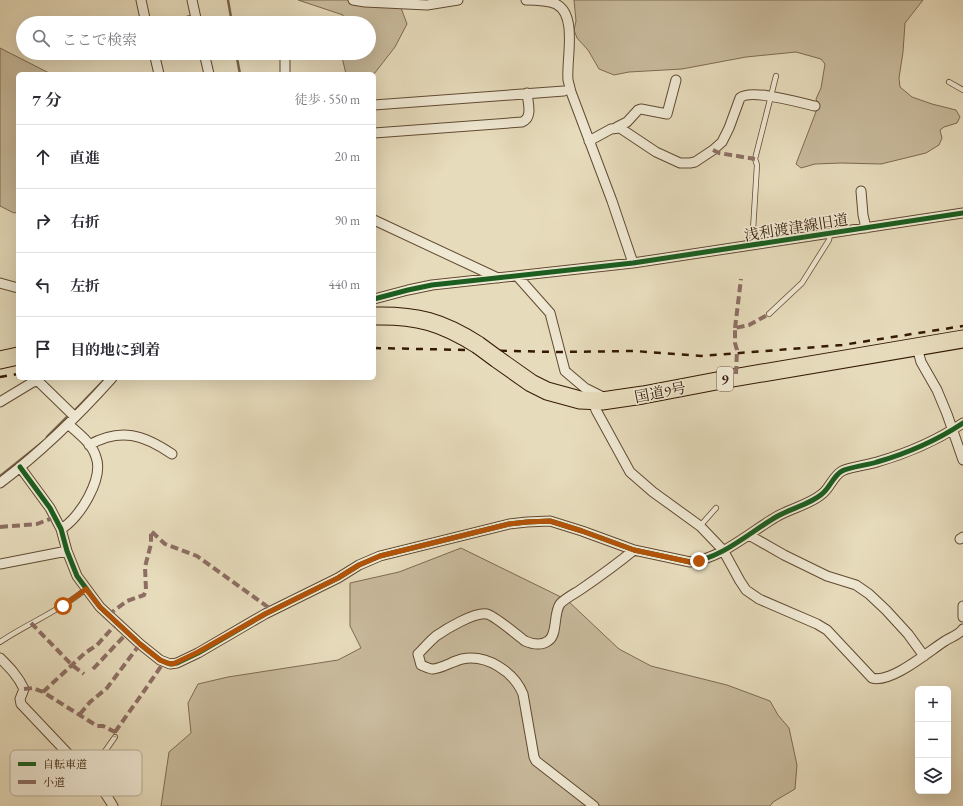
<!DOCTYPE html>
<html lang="ja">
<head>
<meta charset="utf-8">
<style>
  body { margin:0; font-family:"EB Garamond","Noto Serif JP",serif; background:#f7f7f7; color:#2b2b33 }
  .controls { position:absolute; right:12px; bottom:12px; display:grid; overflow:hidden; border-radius:6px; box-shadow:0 4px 16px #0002 }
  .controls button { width:36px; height:36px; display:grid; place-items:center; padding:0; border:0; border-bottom:1px solid #e1e1e2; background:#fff; color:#2b2b33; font:20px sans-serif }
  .stop { position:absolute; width:12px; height:12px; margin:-9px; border:3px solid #b45309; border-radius:50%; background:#fff }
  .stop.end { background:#b45309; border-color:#fff; box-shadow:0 1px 4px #0008 }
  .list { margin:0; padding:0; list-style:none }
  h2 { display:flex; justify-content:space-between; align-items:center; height:52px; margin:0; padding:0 16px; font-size:17px }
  h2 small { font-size:13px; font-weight:400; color:#7c7c81 }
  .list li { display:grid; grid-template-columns:26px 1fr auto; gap:12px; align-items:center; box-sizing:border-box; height:64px; padding:0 16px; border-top:1px solid #e1e1e2 }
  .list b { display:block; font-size:15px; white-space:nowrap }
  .list em { font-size:13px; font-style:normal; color:#7c7c81 }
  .icon { flex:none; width:22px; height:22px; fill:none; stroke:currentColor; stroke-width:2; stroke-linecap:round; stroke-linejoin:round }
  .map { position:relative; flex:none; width:963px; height:806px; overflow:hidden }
  .search { position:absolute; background:#fff; box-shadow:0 4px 16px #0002; left:16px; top:16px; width:360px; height:44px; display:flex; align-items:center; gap:10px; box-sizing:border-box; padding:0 14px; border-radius:22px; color:#7c7c81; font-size:15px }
  .panel { position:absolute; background:#fff; box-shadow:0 4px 16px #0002; left:16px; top:72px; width:360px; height:308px; border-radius:6px }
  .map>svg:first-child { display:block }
  .green { fill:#c8ba9c; stroke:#7e6a50 }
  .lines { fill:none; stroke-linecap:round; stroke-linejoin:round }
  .stream { stroke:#7b664c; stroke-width:2.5 }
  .lane-casing { stroke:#614a31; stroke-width:6 }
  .street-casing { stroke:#614a31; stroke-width:11 }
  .highway-casing { stroke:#351a03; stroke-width:19 }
  .lane { stroke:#efe8d3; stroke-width:4.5 }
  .street { stroke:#efe8d3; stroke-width:9 }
  .highway { stroke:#e6dbbb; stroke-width:17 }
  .rail { stroke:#351a03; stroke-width:2.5; stroke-dasharray:7 7; stroke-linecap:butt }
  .highway-bridge-casing { stroke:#351a03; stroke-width:19; stroke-linecap:butt }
  .highway-bridge { stroke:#e6dbbb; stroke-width:17 }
  .quiet { stroke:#8d6e63; stroke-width:4; stroke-dasharray:8 4; stroke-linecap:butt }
  .cycleway-casing { stroke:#efe8d3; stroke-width:8 }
  .cycleway { stroke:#1b5e20; stroke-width:5 }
  .route { stroke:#b45309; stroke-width:5 }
  .labels { text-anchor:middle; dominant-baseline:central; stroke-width:3; stroke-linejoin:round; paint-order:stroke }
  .shield { fill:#efe8d3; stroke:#6d5841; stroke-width:1 }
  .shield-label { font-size:14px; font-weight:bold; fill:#351a03 }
  .street-label { font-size:15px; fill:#351a03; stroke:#efe8d3 }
  .key { fill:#efe8d3; stroke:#b7aa95; stroke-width:1 }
  .key-label { font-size:11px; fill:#351a03 }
</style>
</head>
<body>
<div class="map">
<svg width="963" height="806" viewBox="0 0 963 806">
  <rect width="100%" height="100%" fill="#e6dbbb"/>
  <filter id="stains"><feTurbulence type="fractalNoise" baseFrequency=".005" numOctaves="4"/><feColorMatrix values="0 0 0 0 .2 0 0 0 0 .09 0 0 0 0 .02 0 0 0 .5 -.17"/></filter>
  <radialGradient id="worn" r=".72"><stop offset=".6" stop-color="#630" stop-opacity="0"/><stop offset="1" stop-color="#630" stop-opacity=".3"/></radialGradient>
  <!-- green -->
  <path class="green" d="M298 0H398L407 24 395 47 374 74H346L341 53H369V23H342L343 15Z
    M574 0H923L905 23 903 52 899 78 900 87 912 97 932 104 956 110 960 117 957 123 944 127 940 130 942 138 939 145 926 153 881 164 841 163 815 164 801 168 796 164 817 109 818 105 816 99 821 88 825 64 821 59 796 52 746 57 682 69 629 72 614 75 599 69 588 50 577 38 574 30 576 21Z
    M0 48 51 74H18V212L14 213 0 206Z
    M461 548 567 600 619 649 651 666 727 685 770 701 778 715 789 728 797 765 795 789 773 802 770 806H161L169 752 191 733 188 703 198 684 228 677 338 660 361 648 350 626V583L399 572Z"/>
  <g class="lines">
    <!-- stream -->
    <path class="stream" d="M228 0 232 23
      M236 53 240 74
      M73 412 106 378
      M47 437 69 415
      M0 476 44 441"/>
    <defs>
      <path id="lane" d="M949 82 963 90
        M752 246 757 165 755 159 776 76
        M769 314 802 283 829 240 830 234
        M700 526 716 508
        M0 642C28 623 60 611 86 589
        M89 774 115 737"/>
      <path id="street" d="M141 0 146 23
        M192 0 197 23
        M353 0 365 2 427 5 458 0
        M526 0C535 0 547 0 556 4 578 15 566 60 568 80 569 84 570 88 571 92L612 201 633 263
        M180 23 196 19
        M154 53 159 74
        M204 53 209 74
        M285 53V74
        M374 105 564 91
        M617 127 627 122 638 110 641 109 667 114 676 80
        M374 133 522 122C533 118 528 103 527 93
        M589 141 611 129 620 128 656 152 680 163H690L695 162 713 150 722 142 729 128 740 98C750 88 801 103 815 106
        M861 191 863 215 866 228
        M374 220 498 278
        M518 277 550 313 565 371 585 388 603 397
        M0 283 18 288
        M374 299 408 290 432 285 633 263 963 213
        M917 347 921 362 937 390 947 414 963 460
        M593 401 596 410 630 472 653 492 700 526 723 550 740 581 746 590 759 599 817 624 827 630 872 678C891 684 929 651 945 641 951 637 959 635 963 629
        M0 402 33 382 38 381 75 417
        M89 445C121 427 144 435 172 454
        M20 467 50 508 61 529 67 551 77 576 91 595 100 607 140 644 160 660 170 664 177 663 198 653 265 614 338 578 359 565 380 556 509 524 527 522 550 521 582 531 634 550 690 562C721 559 750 532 776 517 791 508 809 505 822 494 830 488 833 476 842 471 849 467 868 465 877 462 908 453 936 441 963 423
        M0 483C41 452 78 416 112 378
        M61 529C80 518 104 478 96 457 92 443 78 433 68 424
        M749 535 784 555 827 576 856 585 869 594 886 610 908 634 924 656
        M960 539 963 537
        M0 564 67 551
        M963 606V617
        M0 658C10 668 18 676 24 689L20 699 21 704C39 723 56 741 74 760 89 775 103 787 113 806
        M594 806 536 761 534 757 523 694C514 672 487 654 462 659 453 661 443 668 433 669 429 669 424 666 421 665L418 654C424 648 430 641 436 636 446 629 474 612 487 614 495 616 517 635 525 641 532 644 541 646 548 641 558 635 553 614 560 604 564 599 574 594 580 590 599 577 617 564 634 550"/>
      <path id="highway" d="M374 316C417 315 442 322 478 345
        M497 359 531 383 547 391 580 400 602 401 643 395 727 379 963 339
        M0 360 18 356"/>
    </defs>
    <!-- lane casing -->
    <use href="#lane" class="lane-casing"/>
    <!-- street casing -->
    <use href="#street" class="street-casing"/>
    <!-- highway casing -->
    <use href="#highway" class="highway-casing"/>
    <!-- lane -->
    <use href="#lane" class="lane"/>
    <!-- street -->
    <use href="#street" class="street"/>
    <!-- highway -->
    <use href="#highway" class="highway"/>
    <!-- rail -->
    <path class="rail" d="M374 348 559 352 635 351 701 356 842 345 963 326
      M0 377 18 374"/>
    <defs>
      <path id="highway-bridge" d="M478 345 497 359"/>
    </defs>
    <!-- highway-bridge casing -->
    <use href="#highway-bridge" class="highway-bridge-casing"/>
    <!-- highway-bridge -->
    <use href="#highway-bridge" class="highway-bridge"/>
    <!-- quiet -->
    <path class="quiet" d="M713 150 719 153 755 159
      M735 328 741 279
      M736 374 737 350 735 343V328L749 325 769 314
      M0 527 37 524 55 517
      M108 615 127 601 144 595 146 590 145 567 151 544V531L165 544 197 556 272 610
      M31 623 72 665 84 674
      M93 669 127 633
      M24 689 33 688 43 692 97 726H103L115 732 116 733 115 737
      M43 692 85 653 97 645 117 623
      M80 714 90 702 107 688 140 644
      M115 732 142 694 164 662"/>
    <defs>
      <path id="cycleway" d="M374 299 408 290 432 285 633 263 963 213
        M20 467 50 508 61 529 67 551 77 576 91 595 100 607 140 644 160 660 170 664 177 663 198 653 265 614 338 578 359 565 380 556 509 524 527 522 550 521 582 531 634 550 690 562C721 559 750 532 776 517 791 508 809 505 822 494 830 488 833 476 842 471 849 467 868 465 877 462 908 453 936 441 963 423"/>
    </defs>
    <!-- cycleway casing -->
    <use href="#cycleway" class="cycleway-casing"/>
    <!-- cycleway -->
    <use href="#cycleway" class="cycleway"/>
  </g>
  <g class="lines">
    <!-- route -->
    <path class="route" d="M63 606 86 589 100 607 140 644 160 660 167 663 173 664 198 652 265 614 338 578 359 565 380 556 509 524 527 522 550 521 582 531 634 550 690 562 699 561"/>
  </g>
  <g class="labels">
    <!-- shield labels -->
    <rect class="shield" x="717" y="367" width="16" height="24" rx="3"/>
    <g class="shield-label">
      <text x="725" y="379">9</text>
    </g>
    <!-- street labels -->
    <g class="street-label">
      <text transform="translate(796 227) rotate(-9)">浅利渡津線旧道</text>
      <text transform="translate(660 392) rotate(-11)">国道9号</text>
    </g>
  </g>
  <!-- legend -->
  <rect x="10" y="750" width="132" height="46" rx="6" class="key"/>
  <rect x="18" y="762" width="18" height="4" fill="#1b5e20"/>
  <rect x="18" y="780" width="18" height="4" fill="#8d6e63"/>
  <g class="key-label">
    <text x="43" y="768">自転車道</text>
    <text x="43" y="786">小道</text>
  </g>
  <rect width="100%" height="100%" filter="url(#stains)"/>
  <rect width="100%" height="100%" fill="url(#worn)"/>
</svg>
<div class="controls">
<button>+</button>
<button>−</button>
<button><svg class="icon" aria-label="layers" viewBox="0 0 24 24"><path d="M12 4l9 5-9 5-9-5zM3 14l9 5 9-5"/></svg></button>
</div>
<div class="stop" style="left:63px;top:606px"></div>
<div class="stop end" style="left:699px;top:561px"></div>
<div class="search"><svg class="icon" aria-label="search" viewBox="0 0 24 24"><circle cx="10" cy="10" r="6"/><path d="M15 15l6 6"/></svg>ここで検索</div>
<section class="panel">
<h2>7 分<small>徒歩 · 550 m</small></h2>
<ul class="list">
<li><svg class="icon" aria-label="ahead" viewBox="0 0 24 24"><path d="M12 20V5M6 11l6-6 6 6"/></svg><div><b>直進</b></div><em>20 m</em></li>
<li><svg class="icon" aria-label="right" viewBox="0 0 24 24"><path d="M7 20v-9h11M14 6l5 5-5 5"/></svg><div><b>右折</b></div><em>90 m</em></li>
<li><svg class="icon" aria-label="left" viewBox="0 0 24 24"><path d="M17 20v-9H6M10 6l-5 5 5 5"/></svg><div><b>左折</b></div><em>440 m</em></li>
<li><svg class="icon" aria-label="arrive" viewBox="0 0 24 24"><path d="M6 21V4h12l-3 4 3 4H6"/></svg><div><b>目的地に到着</b></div></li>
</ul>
</section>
</div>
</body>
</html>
